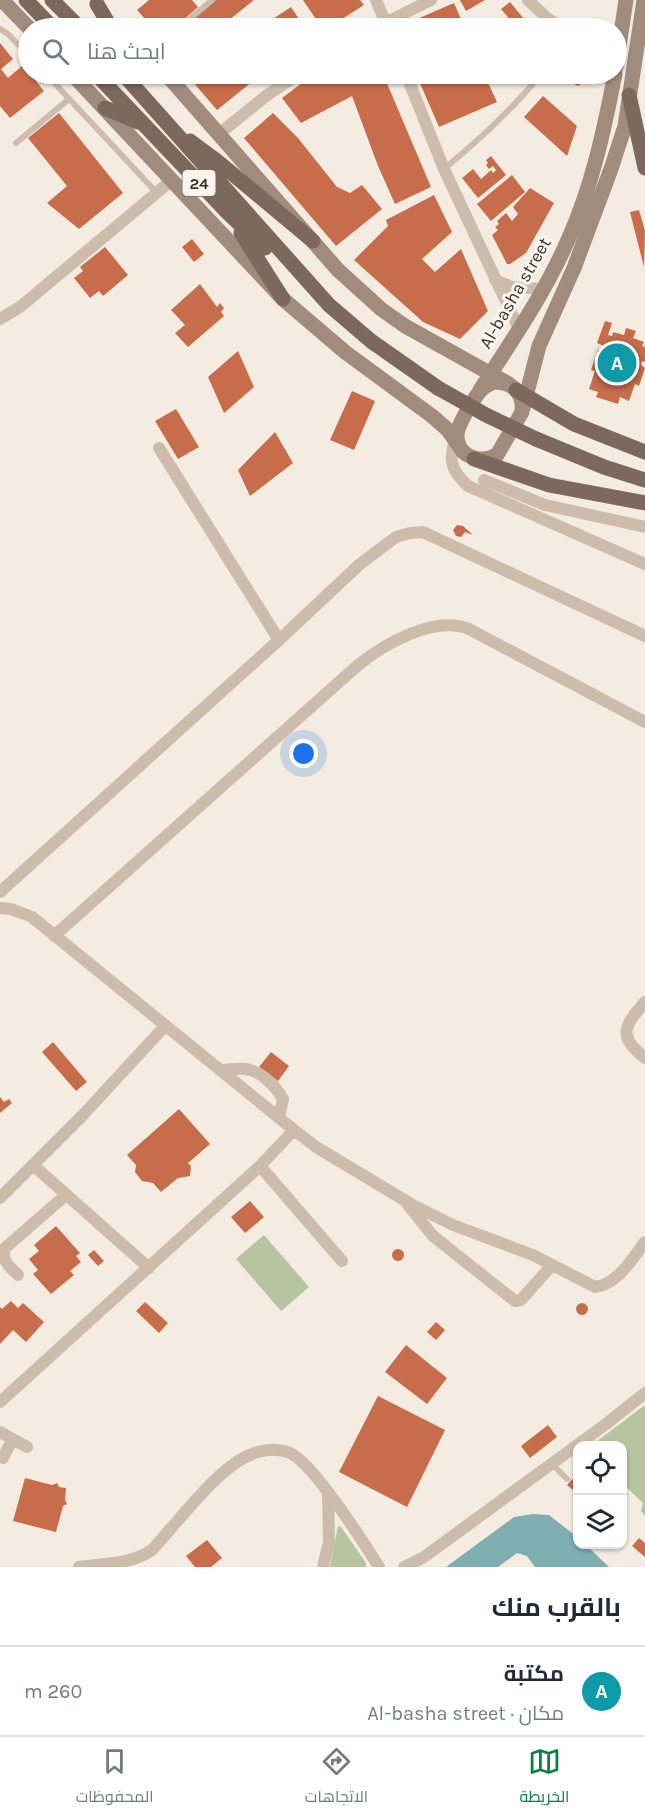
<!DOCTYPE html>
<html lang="ar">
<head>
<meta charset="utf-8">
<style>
  body { margin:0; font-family:Karla,Cairo,sans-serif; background:#f6f6f7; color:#1f2937; direction:rtl }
  .controls { position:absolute; right:18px; bottom:18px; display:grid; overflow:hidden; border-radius:12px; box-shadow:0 2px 4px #0004 }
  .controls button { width:54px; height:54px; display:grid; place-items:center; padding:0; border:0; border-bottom:2px solid #e0e1e3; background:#fff; color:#1f2937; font:30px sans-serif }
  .you { position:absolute; left:304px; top:754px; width:21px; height:21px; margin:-15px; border:4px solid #fff; border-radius:50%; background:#1a73e8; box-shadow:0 0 0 9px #1a73e833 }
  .badge { display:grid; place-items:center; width:39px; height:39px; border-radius:50%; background:#0b8043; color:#fff; font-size:20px; font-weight:700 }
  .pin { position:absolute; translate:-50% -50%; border:3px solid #fff; box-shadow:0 2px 6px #0006 }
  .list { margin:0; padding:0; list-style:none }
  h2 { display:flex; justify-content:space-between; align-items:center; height:78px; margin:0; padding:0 24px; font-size:26px }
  h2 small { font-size:20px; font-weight:400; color:#747a83 }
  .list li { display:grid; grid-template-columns:39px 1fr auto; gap:18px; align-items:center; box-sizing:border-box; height:90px; padding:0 24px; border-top:2px solid #e0e1e3 }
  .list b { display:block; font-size:22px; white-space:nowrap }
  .list p { margin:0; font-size:20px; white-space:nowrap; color:#747a83 }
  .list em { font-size:20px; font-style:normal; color:#747a83 }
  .icon { flex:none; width:33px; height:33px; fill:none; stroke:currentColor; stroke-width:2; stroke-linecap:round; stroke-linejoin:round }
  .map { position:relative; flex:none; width:645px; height:1567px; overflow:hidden; direction:ltr }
  .search { position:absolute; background:#fff; box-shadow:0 2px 4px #0004; left:18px; right:18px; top:18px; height:66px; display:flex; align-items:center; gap:15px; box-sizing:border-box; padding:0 21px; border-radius:33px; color:#747a83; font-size:22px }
  .sheet { height:168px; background:#fff }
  nav { display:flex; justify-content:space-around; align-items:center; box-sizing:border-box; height:84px; border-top:2px solid #e0e1e3; background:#fff; font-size:16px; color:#747a83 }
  nav a { display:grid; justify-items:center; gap:3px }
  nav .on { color:#0b8043 }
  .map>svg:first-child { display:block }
  .green { fill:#b6c4a0 }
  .water { fill:#7faeb1 }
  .building { fill:#c76d4b }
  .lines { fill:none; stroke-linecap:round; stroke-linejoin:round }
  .lane { stroke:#cdbcac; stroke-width:6 }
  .street { stroke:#cdbcac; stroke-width:12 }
  .secondary { stroke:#a18b7d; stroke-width:15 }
  .primary { stroke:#7c685c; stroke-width:15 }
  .primary-bridge { stroke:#7c685c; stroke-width:15 }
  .labels { text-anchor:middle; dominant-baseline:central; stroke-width:6; stroke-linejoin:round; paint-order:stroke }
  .shield { fill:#fbf5ee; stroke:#756b66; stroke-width:1.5 }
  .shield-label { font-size:16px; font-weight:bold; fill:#3b302b }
  .street-label { font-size:18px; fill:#3b302b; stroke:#fbf5ee }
</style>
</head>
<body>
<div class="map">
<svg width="645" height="1567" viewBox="0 0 645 1567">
  <rect width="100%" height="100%" fill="#f4ebe1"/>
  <!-- green -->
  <path class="green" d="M264 1235 309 1287 281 1311 236 1259Z
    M645 1405V1516L641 1511 643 1503 623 1484 622 1446 592 1445Z
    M338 1526 341 1527 366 1563V1567H330Z"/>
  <!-- water -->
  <path class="water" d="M533 1514 549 1515 577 1537 578 1544 586 1545 609 1567H535L527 1556 517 1553 498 1567H446L514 1517Z"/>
  <!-- building -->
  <path class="building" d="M149 0H192L198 7 174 28H153L137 10Z
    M216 0H254L219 28H182Z
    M303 0H360L364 5 328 28H322Z
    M460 0H485L466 11Z
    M510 2 528 24 522 28H517L501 9Z
    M454 3 465 28H396Z
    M291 7 305 28H259Z
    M0 43 13 59 1 69 8 78 23 65 44 91 10 118 0 106Z
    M186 74H262L217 110Z
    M314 74H383L431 187 395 204 378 166 352 96 301 123 282 98Z
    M416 74H484L497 102 439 127Z
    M567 74H583L579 86 564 81Z
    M543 96 577 126 567 156 524 117Z
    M59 113 123 193 79 229 47 203 67 186 28 138Z
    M273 113 298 138 337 187 350 193 362 185 382 209 336 246 244 138Z
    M491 156 506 175 478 198 462 178 473 169 481 179 491 170 493 173 496 170 493 166 489 169 486 165 488 163 486 160Z
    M512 175 525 192 491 221 477 204Z
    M530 188 554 203 526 253 510 264H507L492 235 498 230 495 227 499 224 497 221 506 213 512 221 518 214 513 207Z
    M434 195 452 232 422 259 435 272 461 249 488 311 460 339 423 322 354 260 388 226 386 220Z
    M639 210 645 231 644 267 630 212Z
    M192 239 204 254 194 262 182 247Z
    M105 247 128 275 103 296 99 291 90 298 74 278 83 271 80 267Z
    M200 284 217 307 220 303 224 308 221 312 224 316 188 347 175 333 185 325 171 310Z
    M605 321 612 323 608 335 612 336 613 332 624 335 626 328 636 331 633 338 644 342 642 346 645 347V362L642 361 641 365 645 368 639 386 635 384 629 401 620 397 618 404 596 397 598 392 589 389 595 371 591 370 598 349 603 351 604 346 597 343Z
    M238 351 254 387 224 413 208 377Z
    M352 391 375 401 354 450 330 440Z
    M176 409 199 447 178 459 155 421Z
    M275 432 293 463 250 496 238 470Z
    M457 525 463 526 473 535 465 532 461 537 456 536 453 530Z
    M53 1042 87 1082 76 1091 42 1052Z
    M271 1052 289 1066 278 1081 259 1067Z
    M0 1097 4 1102 9 1099 12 1103 0 1113Z
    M179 1109 210 1144 188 1163 191 1166 190 1176 178 1178 161 1192 153 1183 142 1181 135 1172 136 1165 127 1155Z
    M250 1201 264 1217 245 1233 231 1217Z
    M56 1226 80 1253 76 1256 81 1262 70 1271 74 1275 51 1294 33 1274 38 1270 29 1259 39 1251 34 1245Z
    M392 1255a6 6 0 1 1 12 0a6 6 0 1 1-12 0Z
    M94 1250 104 1261 98 1266 88 1255Z
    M11 1301 18 1308 23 1303 44 1322 26 1342 13 1330 0 1344V1307L2 1309Z
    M145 1302 168 1323 159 1333 136 1311Z
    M576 1309a6 6 0 1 1 12 0a6 6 0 1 1-12 0Z
    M436 1322 445 1330 436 1340 427 1332Z
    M406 1345 447 1378 427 1404 385 1372Z
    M378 1396 445 1430 407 1507 339 1472Z
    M548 1425 557 1437 530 1458 521 1446Z
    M575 1476 578 1479V1494L567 1485Z
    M25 1478 52 1485 57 1483 59 1487 66 1488 65 1500 67 1504 63 1506 56 1532 13 1521Z
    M639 1538 645 1543V1557L632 1546Z
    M207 1540 222 1558 211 1567H195L186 1556Z"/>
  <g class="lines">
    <!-- lane -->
    <path class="lane" d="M179 28 212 0
      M0 29 8 34 28 55
      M46 74 157 193
      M16 143 69 99
      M444 169C479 140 512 110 541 74
      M552 1464 567 1479"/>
    <!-- street -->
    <path class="street" d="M376 0 388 28
      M528 0 547 18 562 28
      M375 28 431 0
      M406 74 444 169 519 329
      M219 134 266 96 298 74
      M495 280 512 287 544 289
      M0 319 20 307 172 180
      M457 433C449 457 448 468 468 486L645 564
      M159 448 279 640
      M484 480 545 505 645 527
      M0 892 279 640 360 564 396 537 410 533 423 532 645 636
      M0 908 11 909 32 917 294 1130 316 1147 411 1204 453 1225 533 1255 595 1287C618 1284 632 1259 645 1242
      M54 936 357 666C384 644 434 615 469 629L645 722
      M645 1002C624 1026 617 1036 645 1058
      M220 1070C230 1070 241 1067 250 1070 263 1073 277 1088 283 1099L279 1117
      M33 1165 149 1268
      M260 1166 342 1261
      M0 1198 82 1116 165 1026
      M408 1205 433 1236 515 1301 521 1300 552 1265
      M18 1275C10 1267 1 1261 5 1248L66 1195
      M0 1402 260 1166 294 1130
      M0 1432 27 1447
      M3 1458 12 1440
      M79 1567C104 1563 130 1565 152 1550 175 1525 207 1483 234 1464 249 1453 271 1445 290 1453 313 1463 364 1543 379 1567
      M323 1567 329 1542 328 1494
      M404 1567 424 1557 606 1424 645 1393"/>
    <!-- secondary -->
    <path class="secondary" d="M2 0 29 28
      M616 67 626 0
      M72 74 283 299 345 352 432 416 448 430 461 449
      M166 74 338 270 381 309 405 326 509 384
      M494 382C513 382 524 393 522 412L497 455C480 464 456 457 457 434 458 424 475 396 482 389 486 385 490 384 494 382Z
      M480 390C511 342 545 293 568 240 592 187 604 130 615 74
      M523 408 539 346 574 268 611 169 625 126 644 0"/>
    <!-- primary -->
    <path class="primary" d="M26 0 53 28
      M52 0 80 28
      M97 4 111 28
      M96 74 228 213 265 248
      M123 74 329 305 371 341 438 388
      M629 95 645 168
      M105 108 138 122
      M190 141 217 161 313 241
      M241 233 283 299
      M516 390 574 424 645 452
      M536 439 604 467 645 480
      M474 459 549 485 645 503"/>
    <!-- primary-bridge -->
    <path class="primary-bridge" d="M438 388 486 415 536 439"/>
  </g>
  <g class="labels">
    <!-- shield labels -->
    <rect class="shield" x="182.5" y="170" width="33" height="26" rx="4.5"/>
    <g class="shield-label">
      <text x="199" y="183">24</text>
    </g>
    <!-- street labels -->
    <g class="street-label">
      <text transform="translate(515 293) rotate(-60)">Al-basha street</text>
    </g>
  </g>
</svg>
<div class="controls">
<button><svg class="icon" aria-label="locate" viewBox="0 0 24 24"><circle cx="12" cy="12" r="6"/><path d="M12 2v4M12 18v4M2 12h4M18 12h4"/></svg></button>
<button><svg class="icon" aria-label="layers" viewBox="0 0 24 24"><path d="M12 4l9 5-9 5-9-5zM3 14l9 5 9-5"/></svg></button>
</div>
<div class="you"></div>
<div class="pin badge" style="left:617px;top:363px;background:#0f9aa8">A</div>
<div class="search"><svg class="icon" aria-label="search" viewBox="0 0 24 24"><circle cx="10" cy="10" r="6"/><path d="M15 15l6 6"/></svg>ابحث هنا</div>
</div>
<section class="sheet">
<h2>بالقرب منك<small></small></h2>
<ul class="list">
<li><span class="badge" style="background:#0f9aa8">A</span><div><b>مكتبة</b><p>مكان · Al-basha street</p></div><em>260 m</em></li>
</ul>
</section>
<nav>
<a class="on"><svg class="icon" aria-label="map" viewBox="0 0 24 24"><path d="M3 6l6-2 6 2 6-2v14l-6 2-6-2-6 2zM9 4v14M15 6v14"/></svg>الخريطة</a>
<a><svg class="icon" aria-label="directions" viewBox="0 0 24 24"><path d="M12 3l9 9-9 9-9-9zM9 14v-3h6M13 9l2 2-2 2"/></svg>الاتجاهات</a>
<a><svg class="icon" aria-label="saved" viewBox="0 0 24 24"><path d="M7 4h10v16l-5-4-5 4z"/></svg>المحفوظات</a>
</nav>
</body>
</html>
